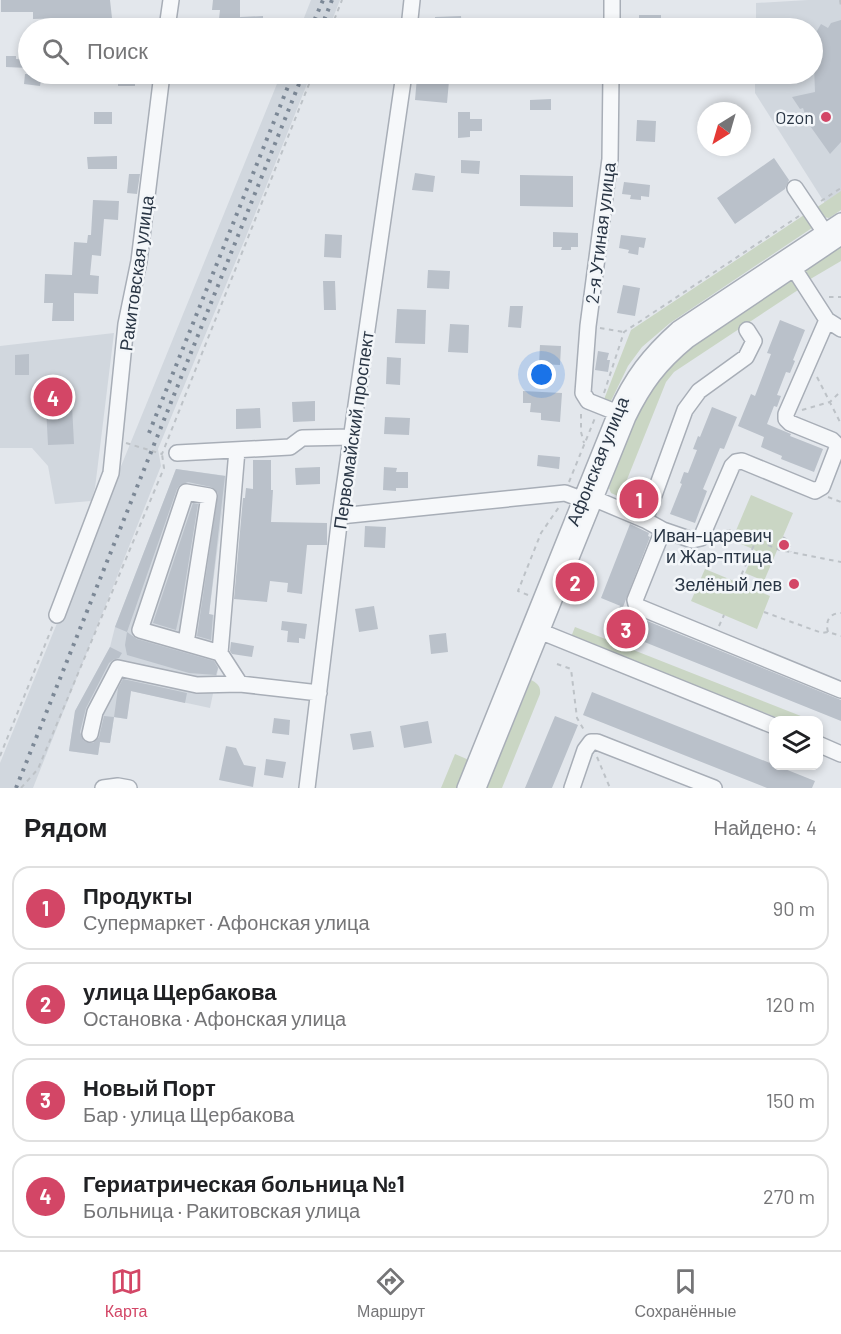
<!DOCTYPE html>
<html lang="ru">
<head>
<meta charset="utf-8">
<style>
  body { margin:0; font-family:Barlow,sans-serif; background:#f6f6f6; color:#202124 }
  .controls { position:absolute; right:18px; bottom:18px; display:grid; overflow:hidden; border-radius:12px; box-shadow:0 3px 9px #0003 }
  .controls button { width:54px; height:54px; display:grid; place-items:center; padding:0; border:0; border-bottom:2px solid #e0e0e0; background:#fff; color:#202124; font:30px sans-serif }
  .compass { position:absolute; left:697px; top:102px; width:54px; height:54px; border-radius:50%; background:#fff; box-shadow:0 3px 9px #0003; rotate:217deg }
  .you { position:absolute; left:542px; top:375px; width:21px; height:21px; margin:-15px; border:4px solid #fff; border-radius:50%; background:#1a73e8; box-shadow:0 0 0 9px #1a73e833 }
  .badge { display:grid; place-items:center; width:39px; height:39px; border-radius:50%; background:#d34666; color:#fff; font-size:20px; font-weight:700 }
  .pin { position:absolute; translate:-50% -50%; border:3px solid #fff; box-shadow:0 2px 6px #0006 }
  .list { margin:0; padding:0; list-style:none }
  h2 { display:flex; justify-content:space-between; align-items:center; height:78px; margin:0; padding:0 24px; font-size:26px }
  h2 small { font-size:20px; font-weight:400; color:#757577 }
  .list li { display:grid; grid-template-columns:39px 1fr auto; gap:18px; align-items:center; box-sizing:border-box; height:84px; margin:0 12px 12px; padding:0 12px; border:2px solid #e0e0e0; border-radius:18px }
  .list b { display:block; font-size:22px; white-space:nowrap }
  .list p { margin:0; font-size:20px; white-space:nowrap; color:#757577 }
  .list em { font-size:20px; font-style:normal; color:#757577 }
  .icon { flex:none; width:33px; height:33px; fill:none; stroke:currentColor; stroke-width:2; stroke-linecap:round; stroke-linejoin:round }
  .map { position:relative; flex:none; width:841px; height:788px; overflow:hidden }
  .search { position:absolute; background:#fff; box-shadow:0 3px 9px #0003; left:18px; right:18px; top:18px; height:66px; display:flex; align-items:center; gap:15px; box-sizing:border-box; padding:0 21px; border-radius:33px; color:#757577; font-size:22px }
  .sheet { height:462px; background:#fff }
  nav { display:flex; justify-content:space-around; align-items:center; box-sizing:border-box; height:84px; border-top:2px solid #e0e0e0; background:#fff; font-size:16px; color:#757577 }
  nav a { display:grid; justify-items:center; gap:3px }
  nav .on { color:#d34666 }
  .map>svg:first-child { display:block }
  .built { fill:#d1d7de }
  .green { fill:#cad6c4 }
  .building { fill:#bac1ca }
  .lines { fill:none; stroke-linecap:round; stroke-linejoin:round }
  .minor-casing { stroke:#a8aeb7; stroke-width:18 }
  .path { stroke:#bdc2c7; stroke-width:2; stroke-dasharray:4.5 4.5; stroke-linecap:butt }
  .minor { stroke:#f6f8fa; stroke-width:15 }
  .rail { stroke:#7c8896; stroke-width:4; stroke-dasharray:3 6; stroke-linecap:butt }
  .poi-dot { fill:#d34666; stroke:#f3f6f9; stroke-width:2 }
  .labels { text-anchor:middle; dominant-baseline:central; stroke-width:5; stroke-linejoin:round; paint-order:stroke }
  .poi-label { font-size:18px; fill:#2a3645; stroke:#f3f6f9; text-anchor:end }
  .street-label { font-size:18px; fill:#2a3645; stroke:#f3f6f9 }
</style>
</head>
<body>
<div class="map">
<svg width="841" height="788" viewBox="0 0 841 788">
  <rect width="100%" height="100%" fill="#e3e7ec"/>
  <!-- built -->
  <path class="built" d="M311 0H340L329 28H300Z
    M808 0H841V195L826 205 755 93V74H812V28H756V3Z
    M281 74H311L245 239 158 449 161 466 33 788H0V763Z
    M114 333 95 488 91 501 55 504 48 466 32 448H0V346Z
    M176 469 227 476 209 614 220 616V660L210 708 131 691 127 719 114 717 110 743 100 742 98 755 69 751 75 711 110 647 115 627Z"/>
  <!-- green -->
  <path class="green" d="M841 191V210L829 218 823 217 816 208Z
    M807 213 814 223 812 228 670 323 642 347 628 366 611 401 606 404 603 402 631 330Z
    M841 244V261L807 281 803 277 804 268Z
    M787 280 792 281 798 290 674 372 666 382 620 497 611 493 609 488C622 455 632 419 651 390 680 342 742 311 787 280Z
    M751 495 793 513 764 581 745 573 755 550 732 540Z
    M705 569 770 596 757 629 691 601Z
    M575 627 811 720H783L571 637Z
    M531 680C537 683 541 686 540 694L502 788H487Z
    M455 754 469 760 457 788H441Z"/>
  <!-- building -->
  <path class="building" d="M1 0H110L112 18 78 21V27L61 28 60 18 33 19V12H1Z
    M213 0H240V20L219 19 220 10H212Z
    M639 15H661V28H639Z
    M263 16V25L241 26 240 17Z
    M461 16 462 28H435V17Z
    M841 20V142L830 154 808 123 803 108 800 109 792 97 815 92 814 64 821 41 814 36 821 24 828 28 831 23Z
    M6 56H16V59L28 60V68L6 67Z
    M25 74H42L40 86 24 84Z
    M118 74H135V86H118Z
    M417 77 449 81 447 103 415 100Z
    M551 99V110H530V100Z
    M94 112H112V124H94Z
    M458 112H470V119H482V131H470V137L458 138Z
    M637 120 656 121 655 142 636 141Z
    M117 156V169H88L87 157Z
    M774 158 789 180 785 189 735 224 717 198Z
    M461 160 480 161 479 174 461 173Z
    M415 173 435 176 433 192 412 190Z
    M129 174H140L137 194 127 193Z
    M520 175 573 176V207L520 206Z
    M624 182 650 185 649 197 641 196V200L630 199 631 195 622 194Z
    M93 200 119 201 118 220 104 219 101 256 92 255 90 275 99 276 98 294 74 293V321H52L53 303H44L45 274 72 275 74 242 87 243 88 235H91Z
    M553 232 578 233V247H571V250H561L562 247H553Z
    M325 234 342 235 341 258 324 257Z
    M621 235 646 238 644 248 639 247 638 255 628 253 629 250 619 248Z
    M428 270 450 271 449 289 427 288Z
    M323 281H335L336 310H324Z
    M623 285 640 288 635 316 617 313Z
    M510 306H523L521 328 508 327Z
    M397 309 426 310 425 344 395 343Z
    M780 320 805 330 793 360 795 361 790 373 786 372 777 395 781 396 777 407 774 406 767 424 791 434 790 436 823 449 814 472 781 459 782 456 761 447 764 437 738 426 751 394 755 396 771 354 767 353Z
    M450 324 469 325 468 353 448 352Z
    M540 345 561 346 560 365 539 364Z
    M598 351 609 353 607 360H610L608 372 595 370Z
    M29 354V375H15V355Z
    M387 357 401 358 400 385 386 384Z
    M523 391 562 393 560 422 541 420V413L530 412 531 403H523Z
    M315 401V421L293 422 292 402Z
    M72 405 74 444 48 445 46 407Z
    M712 407 737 417 724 449 720 448 703 489 707 491 695 523 670 514 682 484 680 483 684 472 688 473 697 450 693 449 698 436 700 437Z
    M260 408 261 428 236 429V409Z
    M385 417 410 418 409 435 384 434Z
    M538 455 560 457 559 469 537 466Z
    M253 460H271V490H273L271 522 327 523V545H307L302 594 287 592 288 583 270 581 267 602 234 599 243 498H245L246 488 253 489Z
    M320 467V484L296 485 295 468Z
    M384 467 397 468 396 472H408V488H396V491L383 490Z
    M176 469 225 476 209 614 213 615 211 640 197 636 218 493 211 487 188 482 180 485 177 489 127 632 115 627Z
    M193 503 198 504 182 603 176 630 153 623Z
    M630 524 649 533 648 536 650 537 623 607 601 598Z
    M365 526 386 527 385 548 364 547Z
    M374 606 378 629 359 632 355 609Z
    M620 606 628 609 635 616 841 700V721L617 631 618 628 612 625Z
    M282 621 307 624 305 639 299 638V643L287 642 288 631 281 630Z
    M127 632 137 639 214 661 218 668 216 675 189 673 127 655 125 645Z
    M446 633 448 652 431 654 429 635Z
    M231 642 254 646 252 657 232 654 230 651Z
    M110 647 122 653 119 658 113 660 109 663 86 708 80 732 84 741 93 743 99 737 104 716 114 717 110 743 100 742 98 755 69 751 75 711Z
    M123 679 187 693 185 703 131 691 127 719 114 717 118 688Z
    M592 692 815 781 812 788H767L583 715Z
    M555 716 578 725 552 788H525Z
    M274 718 290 720 289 735 272 733Z
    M428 721 432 743 404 748 400 726Z
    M371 731 374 747 353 750 350 734Z
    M226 746 236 748 244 765 256 767 253 787 219 780Z
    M266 759 286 762 283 778 264 775Z"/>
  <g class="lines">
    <defs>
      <path id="minor" d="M167 28 171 0
        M409 28 412 0
        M612 28V0
        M611 74 610 159 588 326 583 393 588 401 623 415
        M795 188 830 240
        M789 261 827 320 841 329
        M177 453 290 447 302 438 352 437
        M340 516 565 493 581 499H595L645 520 663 530 635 600 636 604 639 607 841 690
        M645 520 685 410 699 391 746 357 754 341 747 330
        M663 530 692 540 701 538 732 466 736 462 742 461 815 491 822 487 837 448 836 444 832 440 790 423 786 419V414L827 320
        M57 615 111 473 126 324 139 261 162 74
        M532 628 774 726
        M186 643 209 496 186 492 140 630 220 653 240 684
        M220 653 237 450
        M90 734 95 712 118 668 197 685 240 684 319 693
        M818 744 841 754
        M103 788 118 786 129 788
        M307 788 340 516 404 74
        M465 788 616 413C632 377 649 355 678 329L841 221
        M478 788 628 417C644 384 659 364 688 340L841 237
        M572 788 585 750 591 742H597L714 788"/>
    </defs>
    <!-- minor casing -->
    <use href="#minor" class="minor-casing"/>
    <!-- path -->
    <path class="path" d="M840 0 841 7
      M331 28 342 0
      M821 201 841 188
      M829 297H841
      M600 328 624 332
      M817 377 841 424
      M604 393 624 332 799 216
      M802 410 830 402 841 391
      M581 414V432L584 443
      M126 443 162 454 313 74
      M569 482 595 418
      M828 497 841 502
      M717 532 730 530 780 550 841 562
      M783 537 789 541 791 552
      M738 583 756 540
      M528 595 518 591 541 533 559 507
      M764 612 822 633 828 632 841 636
      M719 626 724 615
      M828 632C825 622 829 613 841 613
      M557 664 571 669 577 718 584 730
      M0 756 53 625
      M597 757 610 788
      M21 788 38 769 164 468 162 454"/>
    <!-- minor -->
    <use href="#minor" class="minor"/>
    <!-- rail -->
    <path class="rail" d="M311 28 323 0
      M321 28 332 0
      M149 433 293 74
      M16 788 303 74"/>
  </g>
  <!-- markers -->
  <g class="poi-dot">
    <circle cx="826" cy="117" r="6"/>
    <circle cx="784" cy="545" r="6"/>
    <circle cx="794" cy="584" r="6"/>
  </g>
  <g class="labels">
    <!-- poi labels -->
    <g class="poi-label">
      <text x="814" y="117">Ozon</text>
      <text x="772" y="535">Иван-царевич<tspan x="772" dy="21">и Жар-птица</tspan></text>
      <text x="782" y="584">Зелёный лев</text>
    </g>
    <!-- street labels -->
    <g class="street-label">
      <text transform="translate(600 233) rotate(-83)">2-я Утиная улица</text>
      <text transform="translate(136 273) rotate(-82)">Ракитовская улица</text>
      <text transform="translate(353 430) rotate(-82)">Первомайский проспект</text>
      <text transform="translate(597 461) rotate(-68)">Афонская улица</text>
    </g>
  </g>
</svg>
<div class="controls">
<button><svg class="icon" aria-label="layers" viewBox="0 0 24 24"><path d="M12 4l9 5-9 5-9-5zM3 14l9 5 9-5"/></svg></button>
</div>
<svg class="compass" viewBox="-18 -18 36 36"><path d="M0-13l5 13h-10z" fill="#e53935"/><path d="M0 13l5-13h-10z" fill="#757577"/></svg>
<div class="you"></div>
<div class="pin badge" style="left:639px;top:499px">1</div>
<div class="pin badge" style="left:575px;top:582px">2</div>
<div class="pin badge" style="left:626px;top:629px">3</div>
<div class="pin badge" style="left:53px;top:397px">4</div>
<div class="search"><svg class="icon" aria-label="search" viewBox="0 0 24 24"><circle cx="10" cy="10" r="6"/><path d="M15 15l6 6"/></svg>Поиск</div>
</div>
<section class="sheet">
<h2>Рядом<small>Найдено: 4</small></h2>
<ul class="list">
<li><span class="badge">1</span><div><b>Продукты</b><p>Супермаркет · Афонская улица</p></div><em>90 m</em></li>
<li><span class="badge">2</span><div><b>улица Щербакова</b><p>Остановка · Афонская улица</p></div><em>120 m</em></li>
<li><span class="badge">3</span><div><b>Новый Порт</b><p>Бар · улица Щербакова</p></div><em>150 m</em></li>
<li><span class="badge">4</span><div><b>Гериатрическая больница №1</b><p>Больница · Ракитовская улица</p></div><em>270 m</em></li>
</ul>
</section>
<nav>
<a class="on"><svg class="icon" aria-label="map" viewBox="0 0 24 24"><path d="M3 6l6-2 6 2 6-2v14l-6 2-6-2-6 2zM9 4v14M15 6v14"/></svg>Карта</a>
<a><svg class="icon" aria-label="directions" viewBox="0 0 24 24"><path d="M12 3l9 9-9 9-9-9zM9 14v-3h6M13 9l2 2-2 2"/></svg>Маршрут</a>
<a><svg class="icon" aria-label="saved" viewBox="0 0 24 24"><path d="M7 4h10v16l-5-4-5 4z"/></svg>Сохранённые</a>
</nav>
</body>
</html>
